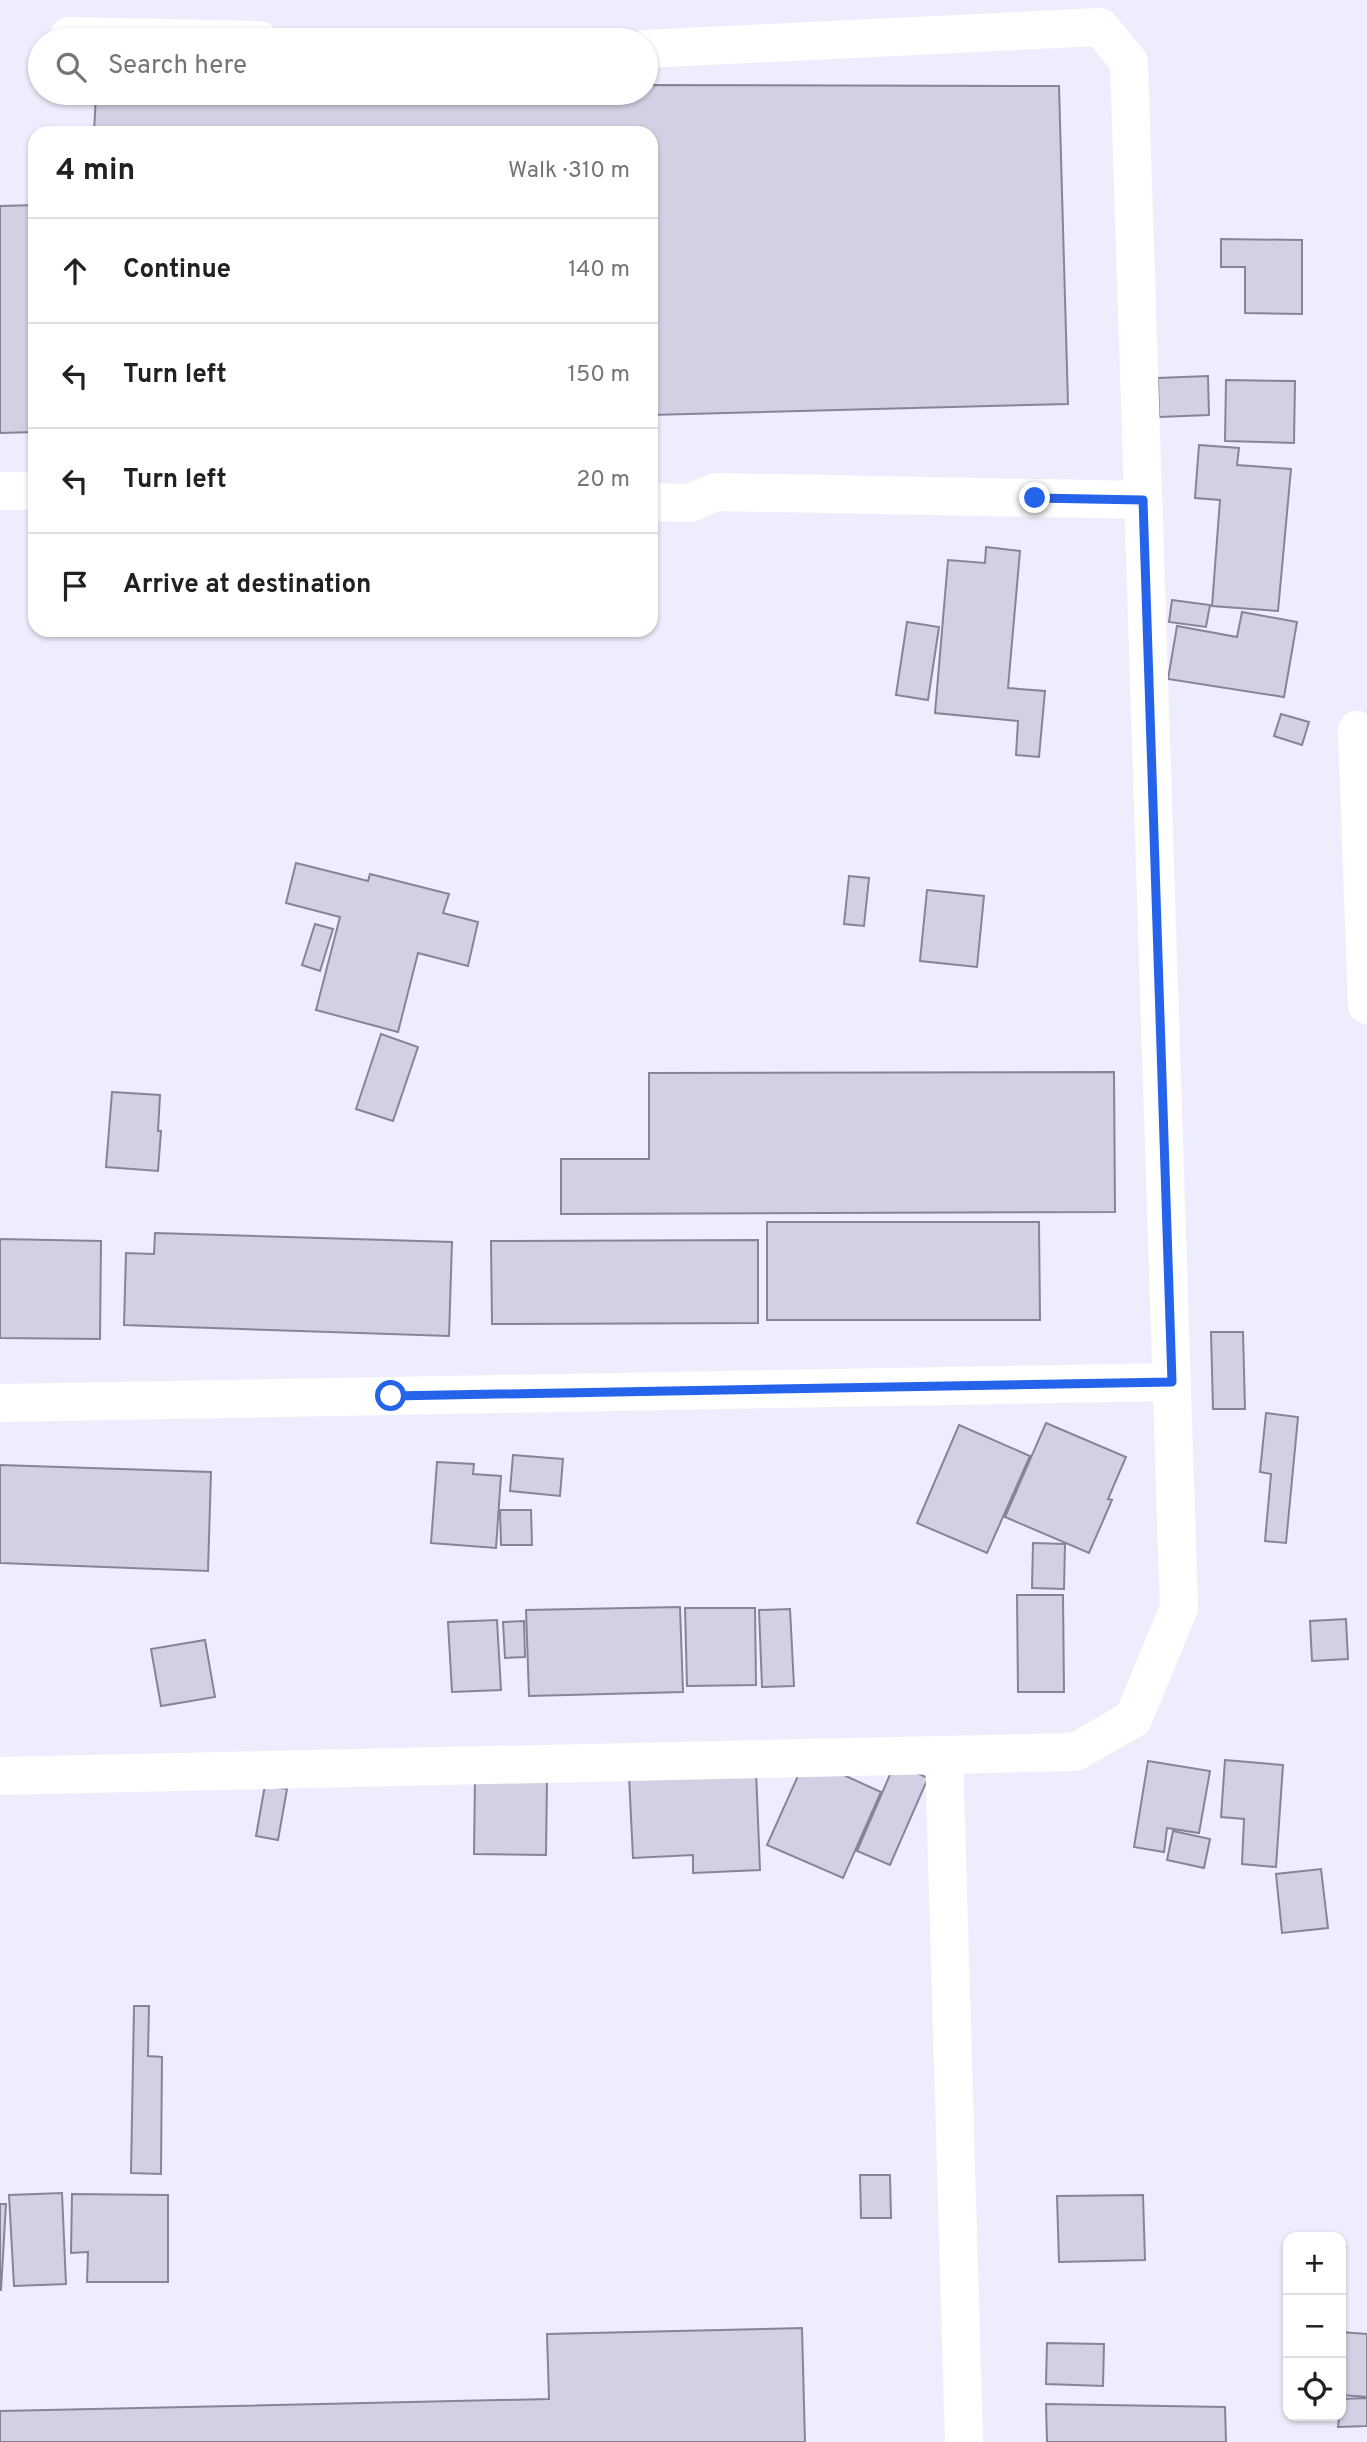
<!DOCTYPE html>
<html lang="en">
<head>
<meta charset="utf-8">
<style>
  body { margin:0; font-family:Overpass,sans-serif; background:#f2f2f2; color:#202124 }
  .controls { position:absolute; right:21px; bottom:21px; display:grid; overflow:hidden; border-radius:14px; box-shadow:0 2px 5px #0004 }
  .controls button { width:63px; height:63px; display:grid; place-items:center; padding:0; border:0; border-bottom:2px solid #e0e0e0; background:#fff; color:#202124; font:35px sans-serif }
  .stop { position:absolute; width:21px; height:21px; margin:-16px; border:5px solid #2563eb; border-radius:50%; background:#fff }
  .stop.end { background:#2563eb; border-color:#fff; box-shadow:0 2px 7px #0008 }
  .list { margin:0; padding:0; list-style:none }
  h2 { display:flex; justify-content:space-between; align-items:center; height:91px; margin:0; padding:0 28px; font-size:30px }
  h2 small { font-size:23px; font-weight:400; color:#757577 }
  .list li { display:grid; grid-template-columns:46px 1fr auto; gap:21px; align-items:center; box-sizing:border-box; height:105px; padding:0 28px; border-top:2px solid #e0e0e0 }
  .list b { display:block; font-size:26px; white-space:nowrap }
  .list em { font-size:23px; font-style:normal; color:#757577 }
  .icon { flex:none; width:38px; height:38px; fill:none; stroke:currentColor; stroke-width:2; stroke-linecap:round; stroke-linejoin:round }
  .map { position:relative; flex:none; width:1367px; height:2442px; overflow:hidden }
  .search { position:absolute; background:#fff; box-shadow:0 2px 5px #0004; left:28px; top:28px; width:630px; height:77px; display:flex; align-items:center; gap:18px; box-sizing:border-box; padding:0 24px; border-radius:38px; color:#757577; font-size:26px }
  .panel { position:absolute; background:#fff; box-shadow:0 2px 5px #0004; left:28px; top:126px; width:630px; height:511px; border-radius:21px }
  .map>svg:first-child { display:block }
  .building { fill:#d2d0e3; stroke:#868496; stroke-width:2 }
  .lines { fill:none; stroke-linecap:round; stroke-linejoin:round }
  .minor { stroke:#fff; stroke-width:38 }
  .route { stroke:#2563eb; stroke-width:9 }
</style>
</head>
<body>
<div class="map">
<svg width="1367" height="2442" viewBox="0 0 1367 2442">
  <rect width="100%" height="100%" fill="#eeedfd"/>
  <!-- building -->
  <path class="building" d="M646 85 1059 86 1068 404 651 415V133H94L96 93H646Z
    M35 205V432L0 433V206Z
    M1221 239 1302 240V314L1245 313V267H1221Z
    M1208 376 1209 415 1159 417 1158 378Z
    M1226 380 1295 381 1294 443 1225 441Z
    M1199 445 1239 448 1237 465 1291 469 1278 611 1212 606 1220 500 1195 498Z
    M986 547 1020 551 1008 688 1045 691 1039 757 1016 755 1018 721 935 713 948 560 985 563Z
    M1172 600 1210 605 1206 627 1169 622Z
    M1242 612 1297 622 1284 697 1168 679 1177 626 1237 637Z
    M907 622 939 627 928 700 896 695Z
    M1281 714 1309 722 1302 745 1274 736Z
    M296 863 368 881 370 874 449 894 443 913 478 922 468 966 418 953 398 1032 316 1010 340 917 286 903Z
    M849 876 869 878 864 926 844 924Z
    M927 890 984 896 977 967 920 961Z
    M315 924 333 929 320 971 302 965Z
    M381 1034 418 1047 393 1121 356 1109Z
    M1114 1072 1115 1212 561 1214V1159H649V1073Z
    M112 1092 160 1095 158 1131H161L158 1171 106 1167Z
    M767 1222H1039L1040 1320H767Z
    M155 1233 452 1242 449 1336 124 1325 126 1253 154 1254Z
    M0 1239 101 1241 100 1339 0 1338Z
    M758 1240V1323L492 1324 491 1241Z
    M1211 1332H1243L1245 1409H1213Z
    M1266 1413 1298 1417 1286 1543 1265 1541 1271 1474 1260 1472Z
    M1046 1423 1126 1457 1108 1499 1112 1500 1089 1553 1005 1517Z
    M959 1425 1030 1456 987 1553 917 1523Z
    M513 1455 563 1459 560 1496 510 1491Z
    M437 1462 474 1464 473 1474 501 1476 496 1548 431 1543Z
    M0 1465 211 1472 208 1571 0 1563Z
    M500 1510H531L532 1545H501Z
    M1033 1543 1065 1544 1064 1589 1032 1588Z
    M1017 1595H1063L1064 1692H1018Z
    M680 1607 683 1692 529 1696 526 1610Z
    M685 1608H755L756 1685 687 1686Z
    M790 1609 794 1686 762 1687 759 1610Z
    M1346 1619 1348 1659 1312 1661 1310 1621Z
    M497 1620 501 1690 452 1692 448 1622Z
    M524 1621 525 1657 505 1658 503 1622Z
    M205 1640 215 1697 161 1706 151 1649Z
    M806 1758 881 1792 843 1878 767 1845Z
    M1225 1760 1283 1765 1276 1867 1242 1864 1244 1819 1221 1817Z
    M1148 1761 1210 1771 1199 1833 1167 1828 1164 1852 1134 1847Z
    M895 1763 928 1778 890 1865 857 1851Z
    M756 1771 760 1870 693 1873V1855L633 1858 629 1776Z
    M475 1778 547 1780 546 1855 474 1854Z
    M265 1785 287 1789 278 1840 256 1836Z
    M1173 1831 1210 1839 1204 1868 1167 1860Z
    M1321 1869 1328 1928 1282 1933 1276 1874Z
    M134 2006H149L148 2056 162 2057 161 2174 131 2173Z
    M860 2175H890L891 2218H861Z
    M62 2193 66 2284 14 2286 9 2195Z
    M72 2194 168 2195V2282H87L88 2252 71 2253Z
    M1143 2195 1145 2260 1059 2262 1057 2196Z
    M0 2204H6L1 2290H0Z
    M802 2328 805 2442H0V2411L549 2399 547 2334Z
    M1341 2332 1367 2334V2397L1341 2395Z
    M1047 2343 1104 2344 1103 2386 1046 2384Z
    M1367 2398V2426L1338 2427 1341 2399Z
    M1046 2404 1225 2407 1226 2442H1047Z"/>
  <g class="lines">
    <!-- minor -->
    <path class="minor" d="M69 36 259 40
      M0 491H35
      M651 502 690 503 716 492 1143 500
      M1357 730 1367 1005
      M0 1403 1172 1382
      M944 1755 964 2442
      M0 1776 1075 1752 1133 1719 1179 1608 1129 62 1100 27 646 49"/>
  </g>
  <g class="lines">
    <!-- route -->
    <path class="route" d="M391 1396 1172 1382 1143 500 1035 498"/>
  </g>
</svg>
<div class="controls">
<button>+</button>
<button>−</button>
<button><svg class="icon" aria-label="locate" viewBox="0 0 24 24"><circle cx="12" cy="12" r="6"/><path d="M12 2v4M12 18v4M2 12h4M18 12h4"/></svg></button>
</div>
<div class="stop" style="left:391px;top:1396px"></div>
<div class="stop end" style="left:1035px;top:498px"></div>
<div class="search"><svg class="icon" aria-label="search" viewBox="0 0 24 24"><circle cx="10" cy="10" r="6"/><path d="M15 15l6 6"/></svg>Search here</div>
<section class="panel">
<h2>4 min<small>Walk · 310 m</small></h2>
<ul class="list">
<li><svg class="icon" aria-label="ahead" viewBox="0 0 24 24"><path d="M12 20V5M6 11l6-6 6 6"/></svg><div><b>Continue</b></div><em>140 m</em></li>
<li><svg class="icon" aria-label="left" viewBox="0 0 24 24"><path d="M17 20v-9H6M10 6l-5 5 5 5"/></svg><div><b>Turn left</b></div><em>150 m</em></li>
<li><svg class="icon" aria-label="left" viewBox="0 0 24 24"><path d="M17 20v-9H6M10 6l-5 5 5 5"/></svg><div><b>Turn left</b></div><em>20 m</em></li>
<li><svg class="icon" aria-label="arrive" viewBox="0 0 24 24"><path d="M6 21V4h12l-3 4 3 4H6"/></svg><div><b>Arrive at destination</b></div></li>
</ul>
</section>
</div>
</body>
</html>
